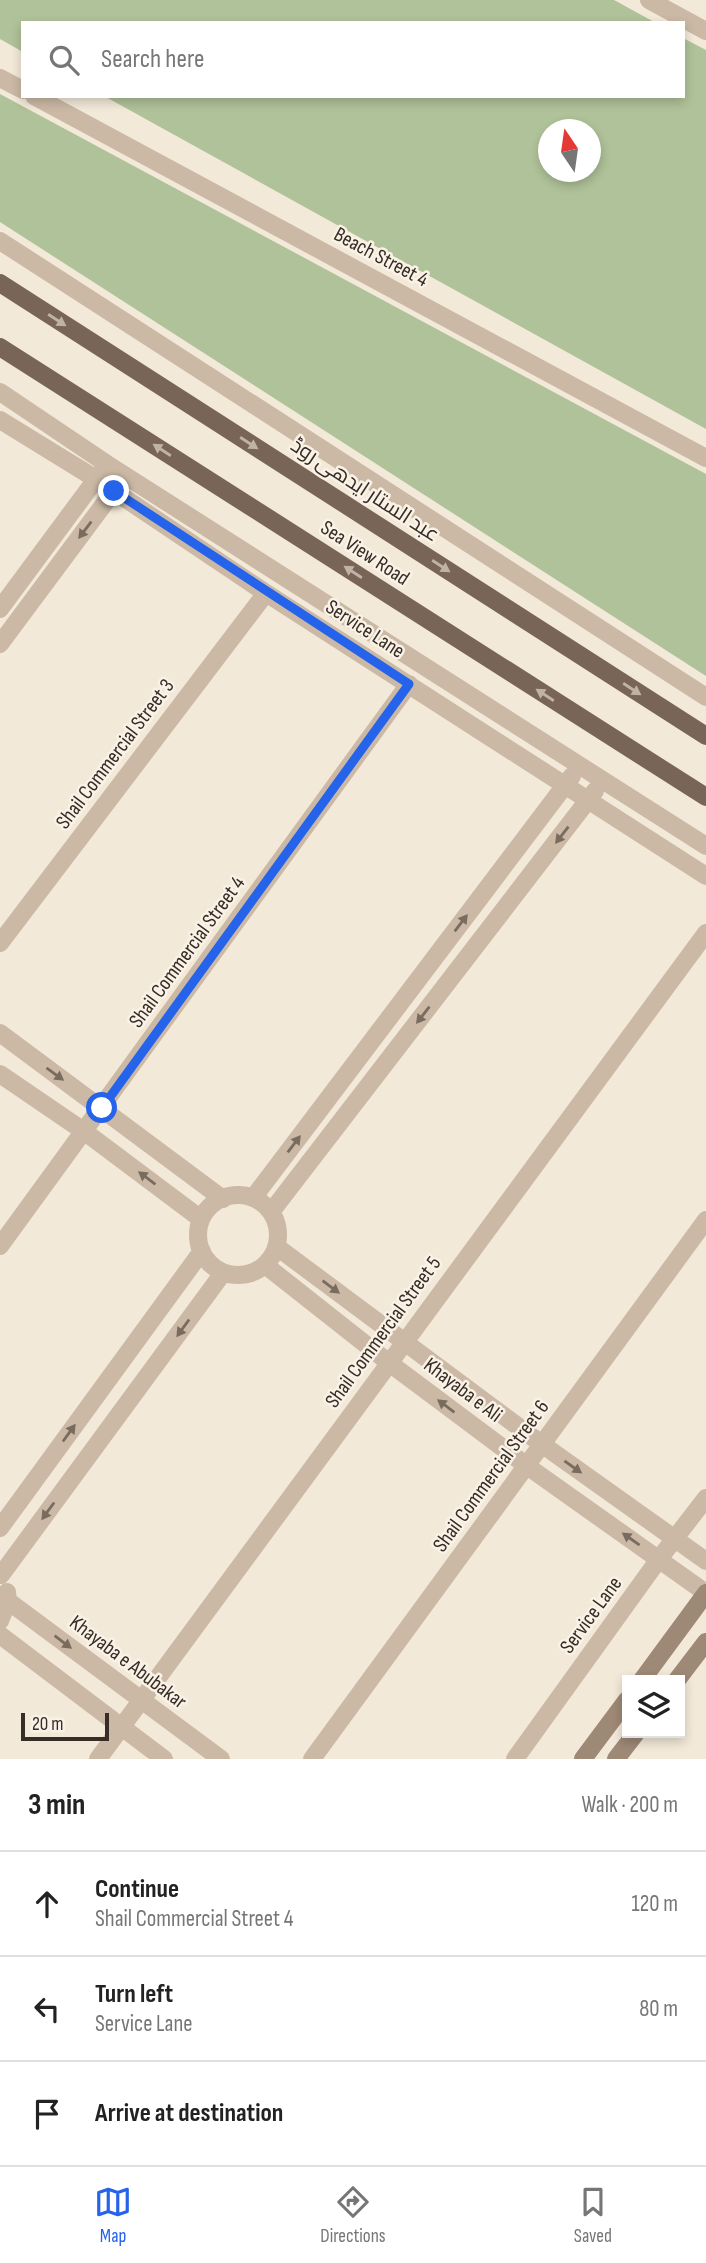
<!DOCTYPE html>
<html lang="en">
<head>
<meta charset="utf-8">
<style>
  body { margin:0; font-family:"Sofia Sans Condensed",Cairo,sans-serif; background:#f6f6f6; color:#222 }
  .controls { position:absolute; right:21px; bottom:21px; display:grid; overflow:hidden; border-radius:0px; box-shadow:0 4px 10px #0003 }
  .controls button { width:63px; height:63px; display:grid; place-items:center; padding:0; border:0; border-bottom:2px solid #e0e0e0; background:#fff; color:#222; font:35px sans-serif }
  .compass { position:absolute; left:538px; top:119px; width:63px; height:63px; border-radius:50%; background:#fff; box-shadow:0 4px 10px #0003; rotate:347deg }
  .scale { position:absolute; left:21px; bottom:18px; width:88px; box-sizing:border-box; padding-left:7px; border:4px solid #362d26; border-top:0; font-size:19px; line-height:24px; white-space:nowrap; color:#362d26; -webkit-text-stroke:5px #faf2e6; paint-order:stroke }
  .stop { position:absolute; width:21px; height:21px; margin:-16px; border:5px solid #2563eb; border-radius:50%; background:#fff }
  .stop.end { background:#2563eb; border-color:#fff; box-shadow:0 2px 7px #0008 }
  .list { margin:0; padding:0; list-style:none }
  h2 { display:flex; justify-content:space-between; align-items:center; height:91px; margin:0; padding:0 28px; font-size:30px }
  h2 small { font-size:23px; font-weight:400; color:#767676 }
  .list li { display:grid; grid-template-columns:46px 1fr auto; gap:21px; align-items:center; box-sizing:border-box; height:105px; padding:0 28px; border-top:2px solid #e0e0e0 }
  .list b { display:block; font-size:26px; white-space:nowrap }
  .list p { margin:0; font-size:23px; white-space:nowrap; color:#767676 }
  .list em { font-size:23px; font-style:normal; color:#767676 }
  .icon { flex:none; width:38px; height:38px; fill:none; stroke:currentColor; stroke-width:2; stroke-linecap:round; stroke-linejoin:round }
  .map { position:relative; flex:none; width:706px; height:1759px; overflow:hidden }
  .search { position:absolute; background:#fff; box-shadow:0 4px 10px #0003; left:21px; right:21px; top:21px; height:77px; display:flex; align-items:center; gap:18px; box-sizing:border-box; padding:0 24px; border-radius:0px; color:#767676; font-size:26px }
  .sheet { height:406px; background:#fff }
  nav { display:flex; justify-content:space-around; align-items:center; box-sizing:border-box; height:98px; border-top:2px solid #e0e0e0; background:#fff; font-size:19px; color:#767676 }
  nav a { display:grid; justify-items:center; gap:4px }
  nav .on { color:#2563eb }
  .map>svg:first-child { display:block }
  .green { fill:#b0c299; fill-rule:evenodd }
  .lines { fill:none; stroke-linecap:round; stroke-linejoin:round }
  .minor { stroke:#cbb9a5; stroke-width:18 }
  .secondary { stroke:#9e8876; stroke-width:18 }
  .primary { stroke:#786557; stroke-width:18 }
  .oneway { fill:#c0b3a6 }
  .oneway2 { fill:#796c5f }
  .route { stroke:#2563eb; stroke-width:9 }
  .labels { text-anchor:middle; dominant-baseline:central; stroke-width:5; stroke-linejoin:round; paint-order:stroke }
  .street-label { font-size:21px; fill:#362d26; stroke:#faf2e6 }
</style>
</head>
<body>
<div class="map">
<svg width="706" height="1759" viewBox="0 0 706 1759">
  <rect width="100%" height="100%" fill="#f2e9d9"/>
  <!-- green -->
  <path class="green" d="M0 0H614L656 23H23V52L0 39Z
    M683 38 706 50V429L104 96H683ZM548 130H590V172H548Z
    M0 94 706 474V676L0 222Z"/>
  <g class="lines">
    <!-- minor -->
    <path class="minor" d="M649 0 706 31
      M0 78 23 90
      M34 96 706 458
      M0 241 706 697
      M0 392 107 464 706 846
      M0 420 96 479 266 593 706 876
      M0 609 102 471
      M0 644 119 484
      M0 943 266 593
      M0 1033 223 1199
      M0 1074 85 1132 201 1219
      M198 1235a40 40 0 1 1 80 0a40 40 0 1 1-80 0Z
      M253 1198 572 776
      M271 1212 595 791
      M0 1246 409 684
      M277 1247 543 1445 706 1561
      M265 1265 388 1362 527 1466 706 1593
      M0 1528 202 1251
      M1 1575 223 1273
      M8 1601 221 1759
      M0 1621 8 1601 7 1592
      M0 1635 164 1759
      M98 1759 706 933
      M312 1759 706 1220
      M515 1759 659 1559 706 1498"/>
    <!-- secondary -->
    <path class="secondary" d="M642 1680 706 1593
      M677 1680 706 1642
      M583 1759 627 1700
      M616 1759 636 1733"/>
    <!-- primary -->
    <path class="primary" d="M0 283 706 736
      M0 347 706 797"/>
  </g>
  <!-- one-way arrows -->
  <defs><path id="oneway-solid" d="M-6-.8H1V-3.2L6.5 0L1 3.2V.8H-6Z" transform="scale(1.75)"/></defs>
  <g class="oneway">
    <use href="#oneway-solid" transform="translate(57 320) rotate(33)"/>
    <use href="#oneway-solid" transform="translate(249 443) rotate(33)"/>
    <use href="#oneway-solid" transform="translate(162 450) rotate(-147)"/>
    <use href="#oneway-solid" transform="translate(441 566) rotate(33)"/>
    <use href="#oneway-solid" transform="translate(353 572) rotate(-147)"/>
    <use href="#oneway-solid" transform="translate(632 689) rotate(33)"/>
    <use href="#oneway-solid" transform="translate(545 695) rotate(-147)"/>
  </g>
  <g class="oneway2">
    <use href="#oneway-solid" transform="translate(85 530) rotate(127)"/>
    <use href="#oneway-solid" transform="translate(562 835) rotate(128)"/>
    <use href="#oneway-solid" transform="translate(461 923) rotate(-53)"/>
    <use href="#oneway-solid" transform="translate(423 1015) rotate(128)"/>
    <use href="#oneway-solid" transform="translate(55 1074) rotate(36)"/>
    <use href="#oneway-solid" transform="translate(294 1144) rotate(-53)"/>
    <use href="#oneway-solid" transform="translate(147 1178) rotate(-143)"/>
    <use href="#oneway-solid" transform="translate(331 1287) rotate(37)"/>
    <use href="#oneway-solid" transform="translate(183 1328) rotate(126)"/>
    <use href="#oneway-solid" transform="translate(446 1406) rotate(-143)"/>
    <use href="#oneway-solid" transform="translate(69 1433) rotate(-54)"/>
    <use href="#oneway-solid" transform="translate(573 1467) rotate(35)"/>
    <use href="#oneway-solid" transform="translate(48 1511) rotate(126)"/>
    <use href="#oneway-solid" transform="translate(631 1539) rotate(-145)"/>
    <use href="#oneway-solid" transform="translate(63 1642) rotate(37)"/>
  </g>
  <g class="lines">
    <!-- route -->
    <path class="route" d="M102 1108 409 684 114 491"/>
  </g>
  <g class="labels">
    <!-- street labels -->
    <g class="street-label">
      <text transform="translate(381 257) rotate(28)">Beach Street 4</text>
      <text transform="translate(365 490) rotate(33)">عبد الستار ایدھی روڈ</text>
      <text transform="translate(365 553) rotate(33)">Sea View Road</text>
      <text transform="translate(365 629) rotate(33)">Service Lane</text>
      <text transform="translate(115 754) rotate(-53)">Shail Commercial Street 3</text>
      <text transform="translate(187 952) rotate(-54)">Shail Commercial Street 4</text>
      <text transform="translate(383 1332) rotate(-54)">Shail Commercial Street 5</text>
      <text transform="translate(463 1390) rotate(37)">Khayaba e Ali</text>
      <text transform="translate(491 1476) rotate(-54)">Shail Commercial Street 6</text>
      <text transform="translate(591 1615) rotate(-54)">Service Lane</text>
      <text transform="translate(128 1662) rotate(37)">Khayaba e Abubakar</text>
    </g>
  </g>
</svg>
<div class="controls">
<button><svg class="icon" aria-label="layers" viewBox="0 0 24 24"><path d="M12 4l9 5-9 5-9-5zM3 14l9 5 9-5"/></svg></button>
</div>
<svg class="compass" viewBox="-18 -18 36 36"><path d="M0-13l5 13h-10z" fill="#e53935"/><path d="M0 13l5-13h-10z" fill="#767676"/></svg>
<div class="scale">20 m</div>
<div class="stop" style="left:102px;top:1108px"></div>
<div class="stop end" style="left:114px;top:491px"></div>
<div class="search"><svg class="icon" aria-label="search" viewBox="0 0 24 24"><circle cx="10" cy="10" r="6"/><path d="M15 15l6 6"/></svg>Search here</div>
</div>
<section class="sheet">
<h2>3 min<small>Walk · 200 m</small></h2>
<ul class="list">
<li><svg class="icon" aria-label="ahead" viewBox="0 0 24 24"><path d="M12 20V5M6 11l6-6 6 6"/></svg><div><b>Continue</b><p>Shail Commercial Street 4</p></div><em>120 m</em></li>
<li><svg class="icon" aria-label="left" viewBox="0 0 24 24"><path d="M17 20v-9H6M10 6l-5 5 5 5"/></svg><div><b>Turn left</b><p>Service Lane</p></div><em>80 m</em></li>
<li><svg class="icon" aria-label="arrive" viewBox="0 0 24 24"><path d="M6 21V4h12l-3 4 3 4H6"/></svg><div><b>Arrive at destination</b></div></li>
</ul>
</section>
<nav>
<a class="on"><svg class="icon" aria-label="map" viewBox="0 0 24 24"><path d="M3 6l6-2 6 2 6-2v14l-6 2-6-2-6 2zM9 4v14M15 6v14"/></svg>Map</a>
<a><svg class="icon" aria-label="directions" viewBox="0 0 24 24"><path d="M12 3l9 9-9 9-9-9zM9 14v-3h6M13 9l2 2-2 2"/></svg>Directions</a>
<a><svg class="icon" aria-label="saved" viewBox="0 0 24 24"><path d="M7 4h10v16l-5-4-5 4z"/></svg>Saved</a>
</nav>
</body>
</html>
